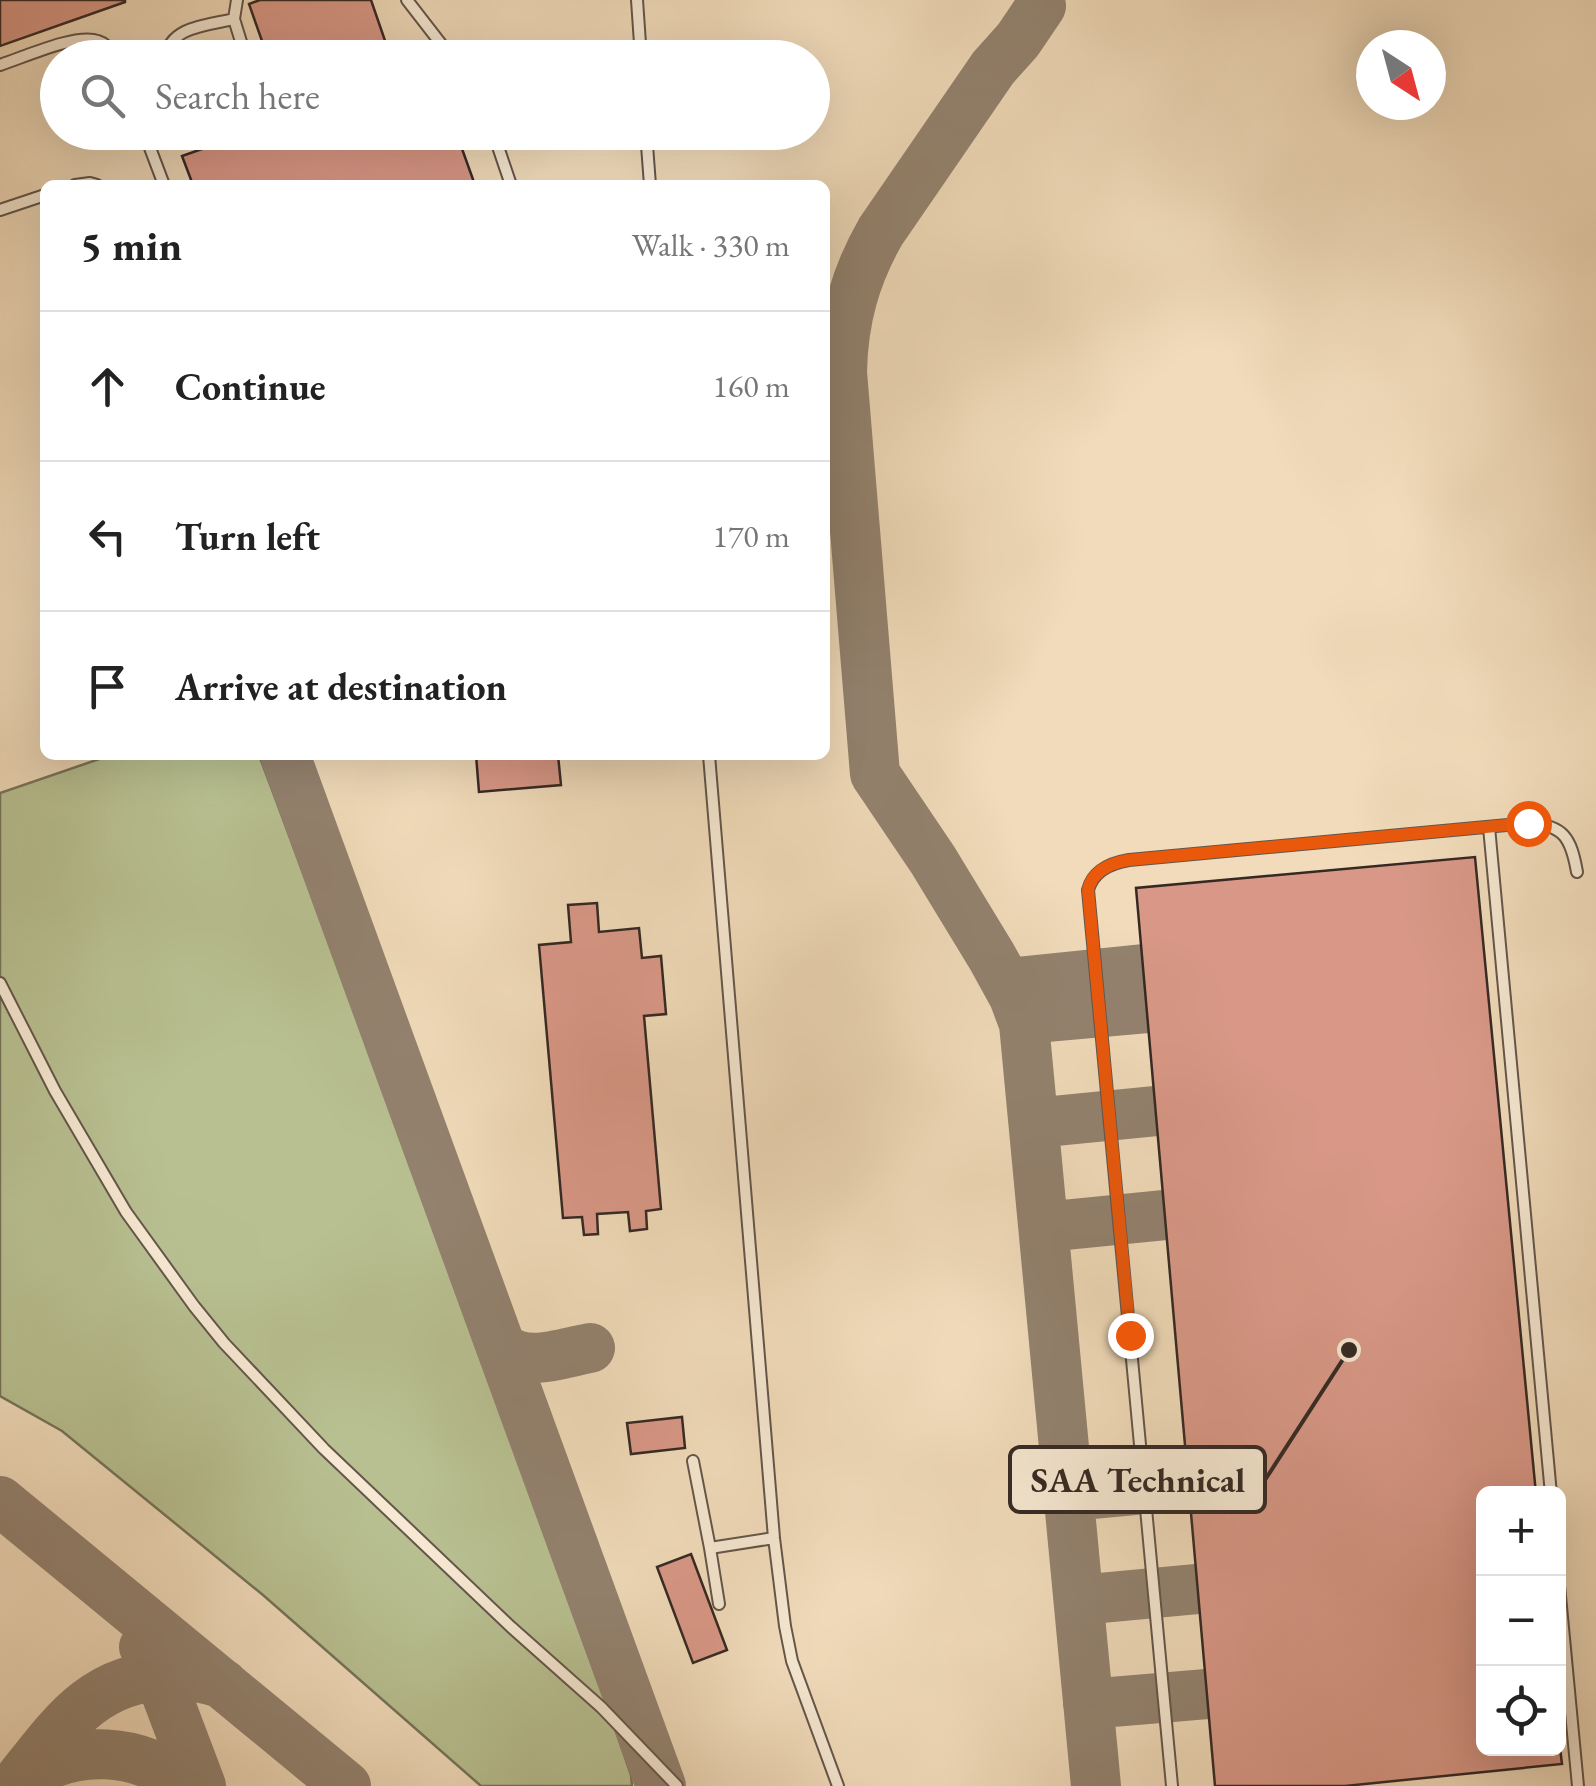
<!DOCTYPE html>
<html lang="en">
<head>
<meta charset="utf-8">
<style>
  body { margin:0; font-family:"EB Garamond",serif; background:#f2f2f2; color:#222 }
  .controls { position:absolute; right:30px; bottom:30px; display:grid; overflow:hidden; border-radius:15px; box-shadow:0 10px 40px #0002 }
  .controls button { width:90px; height:90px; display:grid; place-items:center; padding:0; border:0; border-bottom:2px solid #e0e0e0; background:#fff; color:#222; font:50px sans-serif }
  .compass { position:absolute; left:1356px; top:30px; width:90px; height:90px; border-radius:50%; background:#fff; box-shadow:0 10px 40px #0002; rotate:144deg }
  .stop { position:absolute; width:30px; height:30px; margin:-22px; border:8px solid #ea580c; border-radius:50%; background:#fff }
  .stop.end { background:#ea580c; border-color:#fff; box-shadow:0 2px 10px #0008 }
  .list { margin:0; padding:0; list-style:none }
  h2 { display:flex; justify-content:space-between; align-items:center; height:130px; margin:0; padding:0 40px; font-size:42px }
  h2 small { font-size:32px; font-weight:400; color:#767676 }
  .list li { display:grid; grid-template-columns:65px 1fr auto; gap:30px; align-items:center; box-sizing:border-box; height:150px; padding:0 40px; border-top:2px solid #e0e0e0 }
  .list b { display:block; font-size:38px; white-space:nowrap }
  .list em { font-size:32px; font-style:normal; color:#767676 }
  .icon { flex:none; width:55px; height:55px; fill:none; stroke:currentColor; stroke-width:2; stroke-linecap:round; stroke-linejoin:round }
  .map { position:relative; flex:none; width:1596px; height:1786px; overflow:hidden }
  .search { position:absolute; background:#fff; box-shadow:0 10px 40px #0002; left:40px; top:40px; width:790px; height:110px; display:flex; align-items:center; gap:25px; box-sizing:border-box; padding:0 35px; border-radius:55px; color:#767676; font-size:38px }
  .panel { position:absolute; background:#fff; box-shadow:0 10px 40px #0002; left:40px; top:180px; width:790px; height:580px; border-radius:15px }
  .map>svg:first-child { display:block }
  .green { fill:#b8c091; stroke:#76745a; stroke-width:2.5 }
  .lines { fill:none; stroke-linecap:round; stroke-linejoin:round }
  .taxiway { stroke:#93826f; stroke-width:50 }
  .building { fill:#d99887; stroke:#352924; stroke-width:2.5 }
  .service-casing { stroke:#64564a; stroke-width:14 }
  .service { stroke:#f6e8d2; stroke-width:10 }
  .route { stroke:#ea580c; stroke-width:12 }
  .leader { fill:none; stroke:#352924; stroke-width:4 }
  .callout-dot { fill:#352924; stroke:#f6e8d2; stroke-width:4 }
  .callout { fill:#f6e8d2; stroke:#352924; stroke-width:4 }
  .callout-label { font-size:35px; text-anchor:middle; font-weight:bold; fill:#352924 }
</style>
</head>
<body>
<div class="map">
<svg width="1596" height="1786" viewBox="0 0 1596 1786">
  <rect width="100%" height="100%" fill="#f1dbba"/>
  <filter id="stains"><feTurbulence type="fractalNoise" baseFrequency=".002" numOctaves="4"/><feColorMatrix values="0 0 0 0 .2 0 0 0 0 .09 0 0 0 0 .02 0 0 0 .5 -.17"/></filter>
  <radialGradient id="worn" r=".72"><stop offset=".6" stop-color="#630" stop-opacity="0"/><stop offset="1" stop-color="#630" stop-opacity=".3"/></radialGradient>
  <!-- green -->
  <path class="green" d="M111 755H259C386 1094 514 1432 631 1775L632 1786H481L263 1595 62 1431 0 1396V793Z"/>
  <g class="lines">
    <!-- taxiway -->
    <path class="taxiway" d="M1041 6 1018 40 993 68 881 231C855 276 843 320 842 372L875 774 933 860 992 957 1014 997 1024 1024 1096 1786
      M285 755 661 1786
      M1007 983 1143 969
      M1023 1019 1147 1008
      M1034 1123 1156 1111
      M1044 1227 1165 1215
      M500 1345C523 1369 562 1353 590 1348
      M1070 1496 1188 1485
      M0 1501 346 1786
      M1079 1600 1197 1589
      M144 1647 167 1696 201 1786
      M1088 1704 1207 1694
      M24 1779C73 1743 140 1747 186 1786
      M14 1786C58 1732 91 1676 168 1676 187 1675 205 1677 223 1684"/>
  </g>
  <!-- building -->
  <path class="building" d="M0 0H125V2L0 46Z
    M260 0H371L391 58H268L249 4Z
    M250 132H456L475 185H193L182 156Z
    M476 755H558L561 785 479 792Z
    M1475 857 1536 1494H1484V1748H1560L1562 1764 1345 1786H1215L1136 888Z
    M597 903 599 932 639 928 642 958 661 956 666 1014 644 1016 661 1209 646 1211 647 1229 630 1231 628 1212 597 1214 598 1234 584 1235 582 1217 563 1218 539 945 571 942 568 905Z
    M682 1417 685 1448 631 1454 627 1423Z
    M691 1554 727 1650 693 1663 657 1567Z"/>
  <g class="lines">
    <defs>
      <path id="service" d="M237 0 234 19 246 58
        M407 0 452 58
        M637 0 641 58
        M166 58C169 26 209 25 234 19
        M0 65C22 58 76 33 98 41 105 43 112 51 116 58
        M144 132 164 185
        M493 132 511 185
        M646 132 650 185
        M75 185 90 183 97 185
        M0 210 45 195
        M709 755 774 1538 785 1626 792 1661 838 1786
        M1489 827 1551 1494
        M0 983 55 1091 126 1212 194 1306 224 1343 324 1449 511 1627 601 1707 677 1786
        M693 1461 710 1548 774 1538
        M710 1548 719 1604
        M1558 1575 1578 1786
        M1172 1786 1088 890C1093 871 1111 863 1129 860L1528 823C1564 825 1571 838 1577 872"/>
    </defs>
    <!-- service casing -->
    <use href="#service" class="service-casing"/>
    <!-- service -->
    <use href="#service" class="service"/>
  </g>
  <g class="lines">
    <!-- route -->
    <path class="route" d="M1130 1335 1088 890C1092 871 1111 863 1129 860L1528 823"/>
  </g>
  <!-- callouts -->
  <path class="leader" d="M1349 1350L1265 1480"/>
  <circle class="callout-dot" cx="1349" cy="1350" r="10"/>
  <rect class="callout" x="1010" y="1447" width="255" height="65" rx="10"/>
  <g class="callout-label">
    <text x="1138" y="1492">SAA Technical</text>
  </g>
  <rect width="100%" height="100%" filter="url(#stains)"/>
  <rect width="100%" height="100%" fill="url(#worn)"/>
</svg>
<div class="controls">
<button>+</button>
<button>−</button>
<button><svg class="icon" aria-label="locate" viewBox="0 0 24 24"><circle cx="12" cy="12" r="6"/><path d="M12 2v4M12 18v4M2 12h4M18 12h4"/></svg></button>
</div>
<svg class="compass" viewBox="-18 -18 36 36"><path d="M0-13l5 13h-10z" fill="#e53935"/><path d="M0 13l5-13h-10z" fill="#767676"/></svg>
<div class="stop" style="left:1528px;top:823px"></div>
<div class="stop end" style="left:1130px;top:1335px"></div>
<div class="search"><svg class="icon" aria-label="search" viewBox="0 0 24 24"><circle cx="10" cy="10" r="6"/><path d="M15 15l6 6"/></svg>Search here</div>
<section class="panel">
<h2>5 min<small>Walk · 330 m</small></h2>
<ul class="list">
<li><svg class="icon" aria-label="ahead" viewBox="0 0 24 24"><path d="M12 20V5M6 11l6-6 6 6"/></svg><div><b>Continue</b></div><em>160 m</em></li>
<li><svg class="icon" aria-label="left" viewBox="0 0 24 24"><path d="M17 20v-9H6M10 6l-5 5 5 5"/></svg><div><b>Turn left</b></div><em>170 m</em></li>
<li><svg class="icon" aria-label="arrive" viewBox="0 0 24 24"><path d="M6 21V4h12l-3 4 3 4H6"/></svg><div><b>Arrive at destination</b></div></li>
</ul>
</section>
</div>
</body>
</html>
